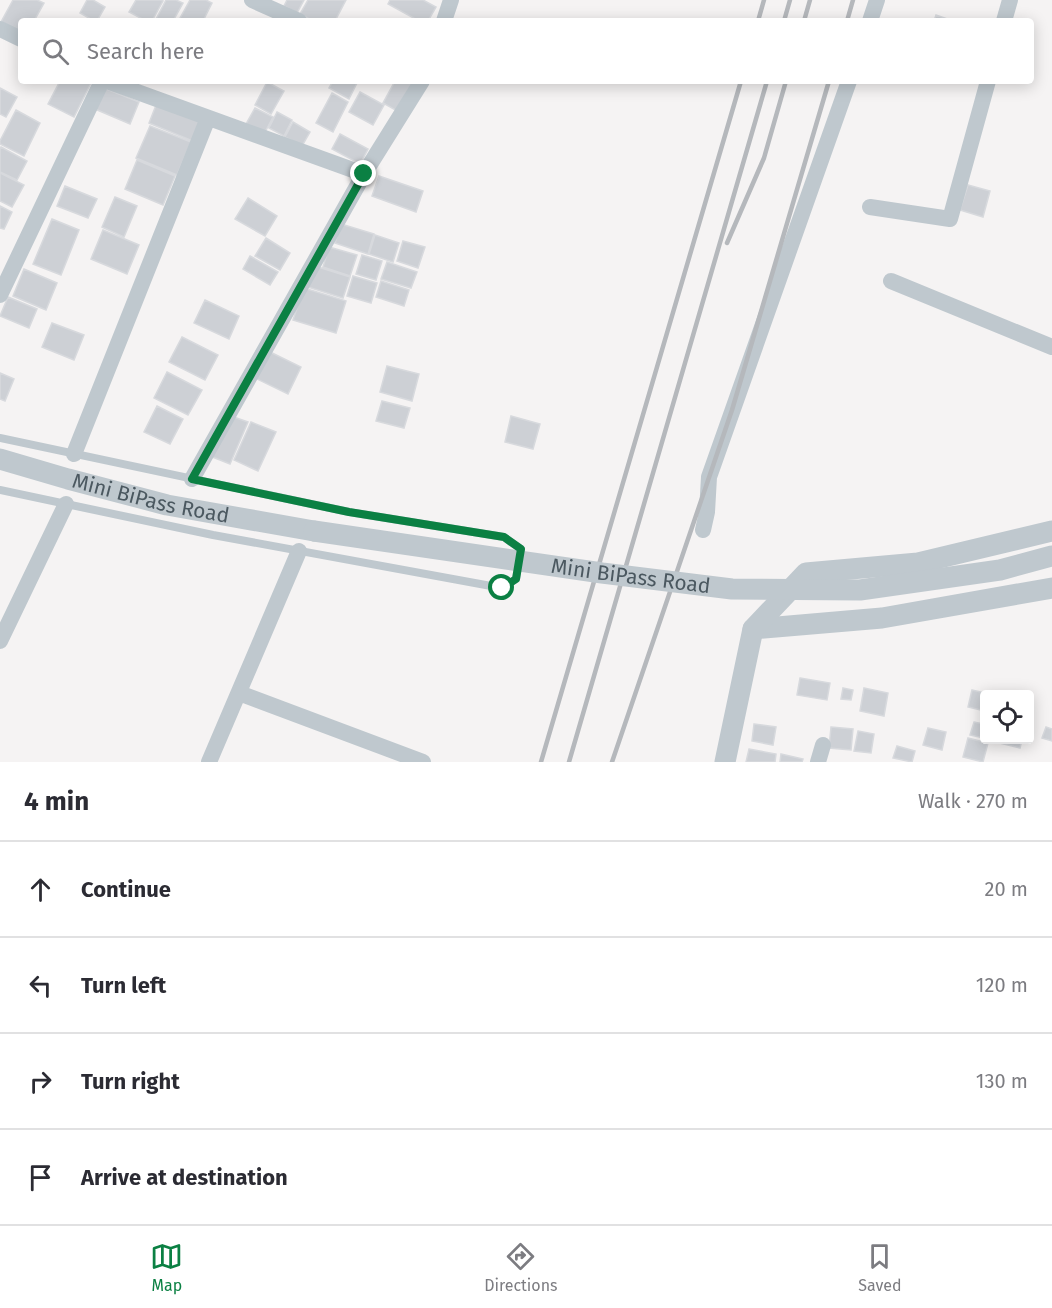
<!DOCTYPE html>
<html lang="en">
<head>
<meta charset="utf-8">
<style>
  body { margin:0; font-family:"Fira Sans",sans-serif; background:#f2f2f3; color:#2b2b33 }
  .controls { position:absolute; right:18px; bottom:18px; display:grid; overflow:hidden; border-radius:6px; box-shadow:0 3px 15px #0003 }
  .controls button { width:54px; height:54px; display:grid; place-items:center; padding:0; border:0; border-bottom:2px solid #e1e1e2; background:#fff; color:#2b2b33; font:30px sans-serif }
  .stop { position:absolute; width:18px; height:18px; margin:-14px; border:4px solid #0b8043; border-radius:50%; background:#fff }
  .stop.end { background:#0b8043; border-color:#fff; box-shadow:0 2px 6px #0008 }
  .list { margin:0; padding:0; list-style:none }
  h2 { display:flex; justify-content:space-between; align-items:center; height:78px; margin:0; padding:0 24px; font-size:26px }
  h2 small { font-size:20px; font-weight:400; color:#7c7c81 }
  .list li { display:grid; grid-template-columns:39px 1fr auto; gap:18px; align-items:center; box-sizing:border-box; height:96px; padding:0 24px; border-top:2px solid #e1e1e2 }
  .list b { display:block; font-size:22px; white-space:nowrap }
  .list em { font-size:20px; font-style:normal; color:#7c7c81 }
  .icon { flex:none; width:33px; height:33px; fill:none; stroke:currentColor; stroke-width:2; stroke-linecap:round; stroke-linejoin:round }
  .map { position:relative; flex:none; width:1052px; height:762px; overflow:hidden }
  .search { position:absolute; background:#fff; box-shadow:0 3px 15px #0003; left:18px; right:18px; top:18px; height:66px; display:flex; align-items:center; gap:15px; box-sizing:border-box; padding:0 21px; border-radius:6px; color:#7c7c81; font-size:22px }
  .sheet { height:462px; background:#fff }
  nav { display:flex; justify-content:space-around; align-items:center; box-sizing:border-box; height:84px; border-top:2px solid #e1e1e2; background:#fff; font-size:16px; color:#7c7c81 }
  nav a { display:grid; justify-items:center; gap:3px }
  nav .on { color:#0b8043 }
  .map>svg:first-child { display:block }
  .building { fill:#cdd0d5; stroke:#d7d9dd; stroke-width:1.5 }
  .lines { fill:none; stroke-linecap:round; stroke-linejoin:round }
  .service { stroke:#bfc8ce; stroke-width:8 }
  .minor { stroke:#bfc8ce; stroke-width:16 }
  .tertiary { stroke:#bfc8ce; stroke-width:21 }
  .rail { stroke:#b5b8bc; stroke-width:4.5 }
  .tertiary-bridge { stroke:#bfc8ce; stroke-width:21 }
  .route { stroke:#0b8043; stroke-width:8 }
  .labels { text-anchor:middle; dominant-baseline:central; stroke-width:5; stroke-linejoin:round; paint-order:stroke }
  .street-label { font-size:21px; fill:#4b5860; stroke:#fff }
</style>
</head>
<body>
<div class="map">
<svg width="1052" height="762" viewBox="0 0 1052 762">
  <rect width="100%" height="100%" fill="#f5f3f3"/>
  <!-- building -->
  <path class="building" d="M13 0H37L44 3 34 21H21V32L1 22Z
    M87 0H93L105 7 97 21H94L80 13Z
    M136 0H160L163 1 152 21H146L129 12Z
    M166 0H176L183 3 173 21H155Z
    M190 0H206L212 3 203 21H181L179 20Z
    M287 0H304L297 13 284 6Z
    M308 0H346L335 21H313L300 14Z
    M390 0H423L436 7 428 21H419L388 4Z
    M936 15 953 21H934Z
    M60 81H88L91 83 74 117 48 104Z
    M333 81H358L349 99 329 88Z
    M395 81H410L414 83 399 112 383 103Z
    M267 82 284 91 271 114 255 105Z
    M0 88 17 97 6 117 0 114Z
    M104 88 139 102 130 124 95 109Z
    M360 92 384 105 373 125 349 112Z
    M332 93 348 102 333 132 316 123Z
    M158 100 204 119 195 142 149 123Z
    M255 108 273 117 264 134 246 124Z
    M16 110 40 123 24 156 0 144V141Z
    M277 112 292 120 284 136 269 128Z
    M293 122 310 132 302 146 285 137Z
    M150 126 191 142 177 175 136 158Z
    M340 134 368 149 360 164 332 149Z
    M1 147 27 161 17 180 0 172V150Z
    M137 160 175 176 163 205 125 189Z
    M0 173 24 185 12 207 0 201Z
    M379 176 423 191 416 212 372 196Z
    M968 185 990 191 983 217 960 210Z
    M65 186 97 199 88 218 57 206Z
    M115 197 137 206 124 237 102 227Z
    M248 198 277 216 265 236 235 219Z
    M0 206 12 212 4 229 0 228Z
    M52 219 79 230 61 275 33 264Z
    M341 224 374 234 368 254 335 243Z
    M103 230 139 245 127 274 91 259Z
    M375 235 399 243 393 262 369 254Z
    M266 238 290 253 280 270 255 256Z
    M403 241 425 247 418 268 397 261Z
    M329 247 357 255 350 276 323 267Z
    M362 255 382 261 376 280 356 274Z
    M250 256 278 272 270 285 243 269Z
    M387 262 417 272 411 288 381 279Z
    M315 266 350 277 343 298 308 287Z
    M24 269 57 283 46 310 13 296Z
    M353 276 377 283 371 303 347 296Z
    M381 281 409 290 404 306 376 297Z
    M304 288 346 301 336 333 293 320Z
    M8 297 37 309 29 328 0 316Z
    M205 300 239 316 229 339 194 323Z
    M52 323 84 335 74 360 42 347Z
    M182 337 218 355 205 380 169 362Z
    M264 349 301 367 288 394 251 376Z
    M387 366 419 374 412 401 380 392Z
    M167 372 202 390 188 415 154 398Z
    M0 373 14 379 5 401 0 399Z
    M382 401 410 408 404 428 376 421Z
    M157 406 183 419 170 444 144 432Z
    M228 415 248 422 230 464 210 456Z
    M511 416 540 424 533 449 505 442Z
    M251 422 276 432 258 471 234 460Z
    M800 678 830 683 827 700 797 695Z
    M843 688 853 690 851 700 841 699Z
    M864 688 888 693 884 716 860 711Z
    M972 690 985 693 981 710 968 707Z
    M974 722 984 724V738L970 735Z
    M754 724 776 727 773 745 752 741Z
    M831 727 853 729 851 750 829 748Z
    M1046 727 1052 729V741L1042 738Z
    M928 728 946 732 942 750 923 745Z
    M858 731 874 734 871 753 854 751Z
    M968 738 988 743 983 762 963 757Z
    M995 740H1022L1020 748 995 742Z
    M897 746 915 751 912 762 893 758Z
    M749 749 776 754 775 762H746Z
    M781 754 803 759 802 762H780Z"/>
  <g class="lines">
    <!-- service -->
    <path class="service" d="M0 438 349 512 504 537 521 549 516 579 502 588 213 535 0 490"/>
    <!-- minor -->
    <path class="minor" d="M252 0 299 21
      M444 21 451 0
      M870 21 877 0
      M1004 21 1010 0
      M0 29 21 39
      M107 81 364 174
      M870 207 950 219 988 81
      M891 281 1052 347
      M0 295 102 81
      M74 454 208 118
      M192 479 364 174 422 81
      M703 530 707 512 709 477 849 81
      M0 641 66 504
      M239 693 423 762
      M209 762 299 551
      M818 762 823 745"/>
    <!-- tertiary -->
    <g class="tertiary">
      <path id="s1" d="M0 459 68 479 167 505 314 531"/>
      <path d="M753 629 882 618 1052 588"/>
      <path d="M725 762 753 629 806 573 918 563 1052 531"/>
    </g>
    <!-- rail -->
    <path class="rail" d="M758 21 764 0
      M784 21 790 0
      M804 21 810 0
      M847 21 853 0
      M727 243 764 158 786 81
      M541 762 741 81
      M569 762 767 81
      M612 762 732 410 829 81"/>
    <!-- tertiary-bridge -->
    <path class="tertiary-bridge" id="s2" d="M314 531 602 573 732 589 860 590 1000 570 1052 556"/>
  </g>
  <g class="lines">
    <!-- route -->
    <path class="route" d="M364 174 192 479 349 512 504 537 521 549 516 579 502 588"/>
  </g>
  <g class="labels">
    <!-- street labels -->
    <g class="street-label">
      <text stroke="none"><textPath href="#s1" startOffset="156">Mini BiPass Road</textPath></text>
      <text stroke="none"><textPath href="#s2" startOffset="320">Mini BiPass Road</textPath></text>
    </g>
  </g>
</svg>
<div class="controls">
<button><svg class="icon" aria-label="locate" viewBox="0 0 24 24"><circle cx="12" cy="12" r="6"/><path d="M12 2v4M12 18v4M2 12h4M18 12h4"/></svg></button>
</div>
<div class="stop" style="left:502px;top:588px"></div>
<div class="stop end" style="left:364px;top:174px"></div>
<div class="search"><svg class="icon" aria-label="search" viewBox="0 0 24 24"><circle cx="10" cy="10" r="6"/><path d="M15 15l6 6"/></svg>Search here</div>
</div>
<section class="sheet">
<h2>4 min<small>Walk · 270 m</small></h2>
<ul class="list">
<li><svg class="icon" aria-label="ahead" viewBox="0 0 24 24"><path d="M12 20V5M6 11l6-6 6 6"/></svg><div><b>Continue</b></div><em>20 m</em></li>
<li><svg class="icon" aria-label="left" viewBox="0 0 24 24"><path d="M17 20v-9H6M10 6l-5 5 5 5"/></svg><div><b>Turn left</b></div><em>120 m</em></li>
<li><svg class="icon" aria-label="right" viewBox="0 0 24 24"><path d="M7 20v-9h11M14 6l5 5-5 5"/></svg><div><b>Turn right</b></div><em>130 m</em></li>
<li><svg class="icon" aria-label="arrive" viewBox="0 0 24 24"><path d="M6 21V4h12l-3 4 3 4H6"/></svg><div><b>Arrive at destination</b></div></li>
</ul>
</section>
<nav>
<a class="on"><svg class="icon" aria-label="map" viewBox="0 0 24 24"><path d="M3 6l6-2 6 2 6-2v14l-6 2-6-2-6 2zM9 4v14M15 6v14"/></svg>Map</a>
<a><svg class="icon" aria-label="directions" viewBox="0 0 24 24"><path d="M12 3l9 9-9 9-9-9zM9 14v-3h6M13 9l2 2-2 2"/></svg>Directions</a>
<a><svg class="icon" aria-label="saved" viewBox="0 0 24 24"><path d="M7 4h10v16l-5-4-5 4z"/></svg>Saved</a>
</nav>
</body>
</html>
